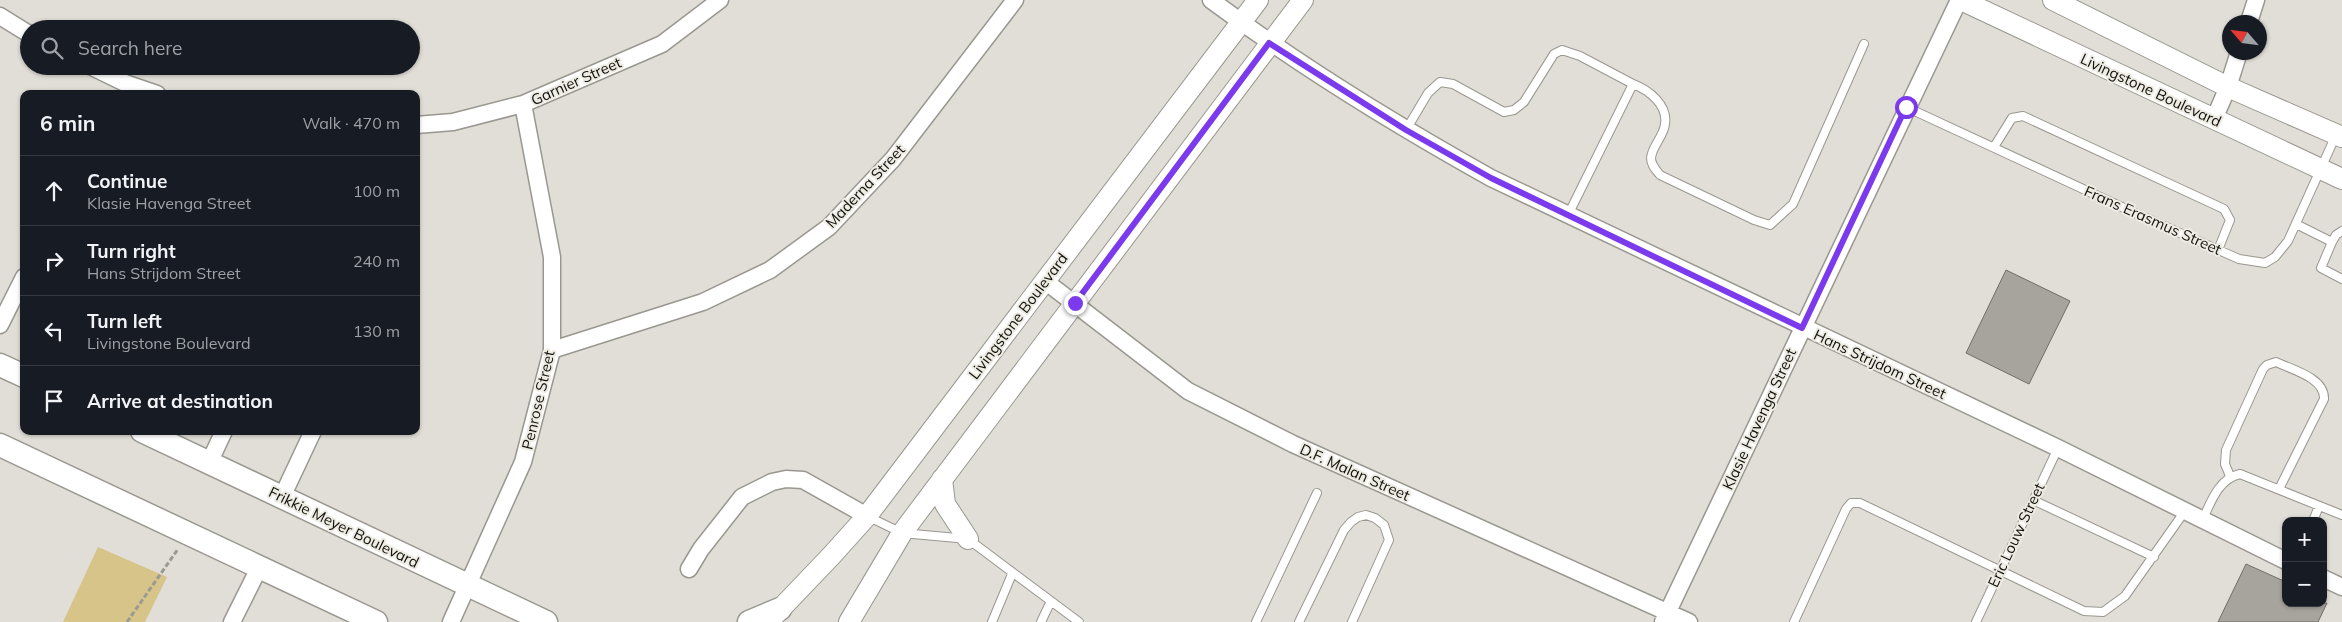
<!DOCTYPE html>
<html lang="en">
<head>
<meta charset="utf-8">
<style>
  body { margin:0; font-family:Mulish,sans-serif; background:#242831; color:#f1f3f6 }
  .controls { position:absolute; right:15px; bottom:15px; display:grid; overflow:hidden; border-radius:10px; box-shadow:0 1px 4px #0004 }
  .controls button { width:45px; height:45px; display:grid; place-items:center; padding:0; border:0; border-bottom:1px solid #363941; background:#171b24; color:#f1f3f6; font:25px sans-serif }
  .compass { position:absolute; left:2222px; top:15px; width:45px; height:45px; border-radius:50%; background:#171b24; box-shadow:0 1px 4px #0004; rotate:298deg }
  .stop { position:absolute; width:15px; height:15px; margin:-11px; border:4px solid #7c3aed; border-radius:50%; background:#fff }
  .stop.end { background:#7c3aed; border-color:#fff; box-shadow:0 1px 5px #0008 }
  .list { margin:0; padding:0; list-style:none }
  h2 { display:flex; justify-content:space-between; align-items:center; height:65px; margin:0; padding:0 20px; font-size:21px }
  h2 small { font-size:16px; font-weight:400; color:#9ea1a6 }
  .list li { display:grid; grid-template-columns:32px 1fr auto; gap:15px; align-items:center; box-sizing:border-box; height:70px; padding:0 20px; border-top:1px solid #363941 }
  .list b { display:block; font-size:19px; white-space:nowrap }
  .list p { margin:0; font-size:16px; white-space:nowrap; color:#9ea1a6 }
  .list em { font-size:16px; font-style:normal; color:#9ea1a6 }
  .icon { flex:none; width:28px; height:28px; fill:none; stroke:currentColor; stroke-width:2; stroke-linecap:round; stroke-linejoin:round }
  .map { position:relative; flex:none; width:2342px; height:622px; overflow:hidden }
  .search { position:absolute; background:#171b24; box-shadow:0 1px 4px #0004; left:20px; top:20px; width:400px; height:55px; display:flex; align-items:center; gap:12px; box-sizing:border-box; padding:0 18px; border-radius:28px; color:#9ea1a6; font-size:19px }
  .panel { position:absolute; background:#171b24; box-shadow:0 1px 4px #0004; left:20px; top:90px; width:400px; height:345px; border-radius:10px }
  .map>svg:first-child { display:block }
  .green { fill:#d6c489 }
  .building { fill:#a6a49c; stroke:#706e67 }
  .lines { fill:none; stroke-linecap:round; stroke-linejoin:round }
  .service-casing { stroke:#99978f; stroke-width:10 }
  .minor-casing { stroke:#99978f; stroke-width:19 }
  .tertiary-casing { stroke:#99978f; stroke-width:22 }
  .secondary-casing { stroke:#99978f; stroke-width:25 }
  .path { stroke:#9a9992; stroke-width:3; stroke-dasharray:5 2.5; stroke-linecap:butt }
  .service { stroke:#fff; stroke-width:8 }
  .minor { stroke:#fff; stroke-width:16 }
  .tertiary { stroke:#fff; stroke-width:20 }
  .secondary { stroke:#fff; stroke-width:22 }
  .route { stroke:#7c3aed; stroke-width:6 }
  .labels { text-anchor:middle; dominant-baseline:central; stroke-width:4; stroke-linejoin:round; paint-order:stroke }
  .street-label { font-size:15px; fill:#12110e; stroke:#eeebe3 }
</style>
</head>
<body>
<div class="map">
<svg width="2342" height="622" viewBox="0 0 2342 622">
  <rect width="100%" height="100%" fill="#e0ded6"/>
  <!-- green -->
  <path class="green" d="M98 547 167 577 145 622H63Z"/>
  <!-- building -->
  <path class="building" d="M2006 270 2070 301 2029 384 1966 353Z
    M2246 564 2286 582V603H2327L2318 622H2218Z"/>
  <g class="lines">
    <defs>
      <path id="service" d="M1906 107 2137 214 2239 259 2265 263 2275 257 2288 241 2336 135
        M1406 130 1428 93 1440 82 1453 84 1504 112 1514 110 1524 102 1554 54 1562 50 1580 56 1633 84
        M1994 147 2012 118 2023 116 2224 209 2230 220 2218 250
        M1568 215 1633 84C1649 90 1668 105 1665 124 1664 136 1652 146 1651 158 1651 165 1656 170 1660 175L1754 220 1770 225 1793 204 1864 44
        M2296 224 2332 242 2321 268 2342 279
        M2332 242 2336 235 2342 231
        M2230 476 2225 464 2226 450 2263 369 2267 365 2276 362C2293 370 2325 378 2324 399L2279 489
        M2033 500 2154 557
        M869 517 902 533 968 539 1079 622
        M2202 521C2211 502 2218 479 2240 474L2342 515
        M2313 521 2319 506
        M992 622 1012 574
        M1041 622 1051 601
        M1256 622 1317 493
        M1299 622 1344 530 1351 522 1358 517 1366 515 1375 518 1384 525 1389 540 1352 622
        M1794 622 1846 509 1851 503H1860L2084 611 2103 612 2125 596 2185 511
        M1976 622 2058 448"/>
      <path id="minor" d="M1211 0C1300 66 1394 124 1491 178L2058 448 2286 561
        M0 16 29 34
        M2249 22 2256 0
        M90 66 125 83 157 94
        M2214 119 2228 87 2239 52
        M416 125 453 122 523 104 662 44 720 0
        M1045 281 1188 391 1293 444 1689 622
        M0 325 24 277
        M552 350 703 302 770 270 829 227 893 159 1015 0
        M209 463 224 431
        M282 497 313 431
        M689 569 701 549 742 497 772 482 786 479 803 480 867 516
        M2323 578 2342 587
        M232 622 259 568
        M451 622 523 462 552 350V257L523 104
        M1663 622 1959 0"/>
      <path id="tertiary" d="M1961 0 2342 179
        M2053 0 2228 87 2342 137
        M942 479 945 504 968 539
        M769 621 832 555 867 516 1258 0
        M849 622 902 533 1303 0"/>
      <path id="secondary" d="M0 365 24 376
        M142 431 546 622
        M0 445 376 622
        M749 622 780 609"/>
    </defs>
    <!-- service casing -->
    <use href="#service" class="service-casing"/>
    <!-- minor casing -->
    <use href="#minor" class="minor-casing"/>
    <!-- tertiary casing -->
    <use href="#tertiary" class="tertiary-casing"/>
    <!-- secondary casing -->
    <use href="#secondary" class="secondary-casing"/>
    <!-- path -->
    <path class="path" d="M127 622 178 549"/>
    <!-- service -->
    <use href="#service" class="service"/>
    <!-- minor -->
    <use href="#minor" class="minor"/>
    <!-- tertiary -->
    <use href="#tertiary" class="tertiary"/>
    <!-- secondary -->
    <use href="#secondary" class="secondary"/>
  </g>
  <g class="lines">
    <!-- route -->
    <path class="route" d="M1075 303 1269 43 1406 130 1491 178 1802 328 1906 107"/>
  </g>
  <g class="labels">
    <!-- street labels -->
    <g class="street-label">
      <text transform="translate(576 81) rotate(-24)">Garnier Street</text>
      <text transform="translate(2151 90) rotate(25)">Livingstone Boulevard</text>
      <text transform="translate(865 186) rotate(-47)">Maderna Street</text>
      <text transform="translate(2153 220) rotate(24)">Frans Erasmus Street</text>
      <text transform="translate(1018 316) rotate(-53)">Livingstone Boulevard</text>
      <text transform="translate(1880 364) rotate(25)">Hans Strijdom Street</text>
      <text transform="translate(538 400) rotate(-77)">Penrose Street</text>
      <text transform="translate(1759 419) rotate(-65)">Klasie Havenga Street</text>
      <text transform="translate(1355 472) rotate(24)">D.F. Malan Street</text>
      <text transform="translate(344 527) rotate(26)">Frikkie Meyer Boulevard</text>
      <text transform="translate(2016 535) rotate(-65)">Eric Louw Street</text>
    </g>
  </g>
</svg>
<div class="controls">
<button>+</button>
<button>−</button>
</div>
<svg class="compass" viewBox="-18 -18 36 36"><path d="M0-13l5 13h-10z" fill="#e53935"/><path d="M0 13l5-13h-10z" fill="#9ea1a6"/></svg>
<div class="stop" style="left:1906px;top:107px"></div>
<div class="stop end" style="left:1075px;top:303px"></div>
<div class="search"><svg class="icon" aria-label="search" viewBox="0 0 24 24"><circle cx="10" cy="10" r="6"/><path d="M15 15l6 6"/></svg>Search here</div>
<section class="panel">
<h2>6 min<small>Walk · 470 m</small></h2>
<ul class="list">
<li><svg class="icon" aria-label="ahead" viewBox="0 0 24 24"><path d="M12 20V5M6 11l6-6 6 6"/></svg><div><b>Continue</b><p>Klasie Havenga Street</p></div><em>100 m</em></li>
<li><svg class="icon" aria-label="right" viewBox="0 0 24 24"><path d="M7 20v-9h11M14 6l5 5-5 5"/></svg><div><b>Turn right</b><p>Hans Strijdom Street</p></div><em>240 m</em></li>
<li><svg class="icon" aria-label="left" viewBox="0 0 24 24"><path d="M17 20v-9H6M10 6l-5 5 5 5"/></svg><div><b>Turn left</b><p>Livingstone Boulevard</p></div><em>130 m</em></li>
<li><svg class="icon" aria-label="arrive" viewBox="0 0 24 24"><path d="M6 21V4h12l-3 4 3 4H6"/></svg><div><b>Arrive at destination</b></div></li>
</ul>
</section>
</div>
</body>
</html>
